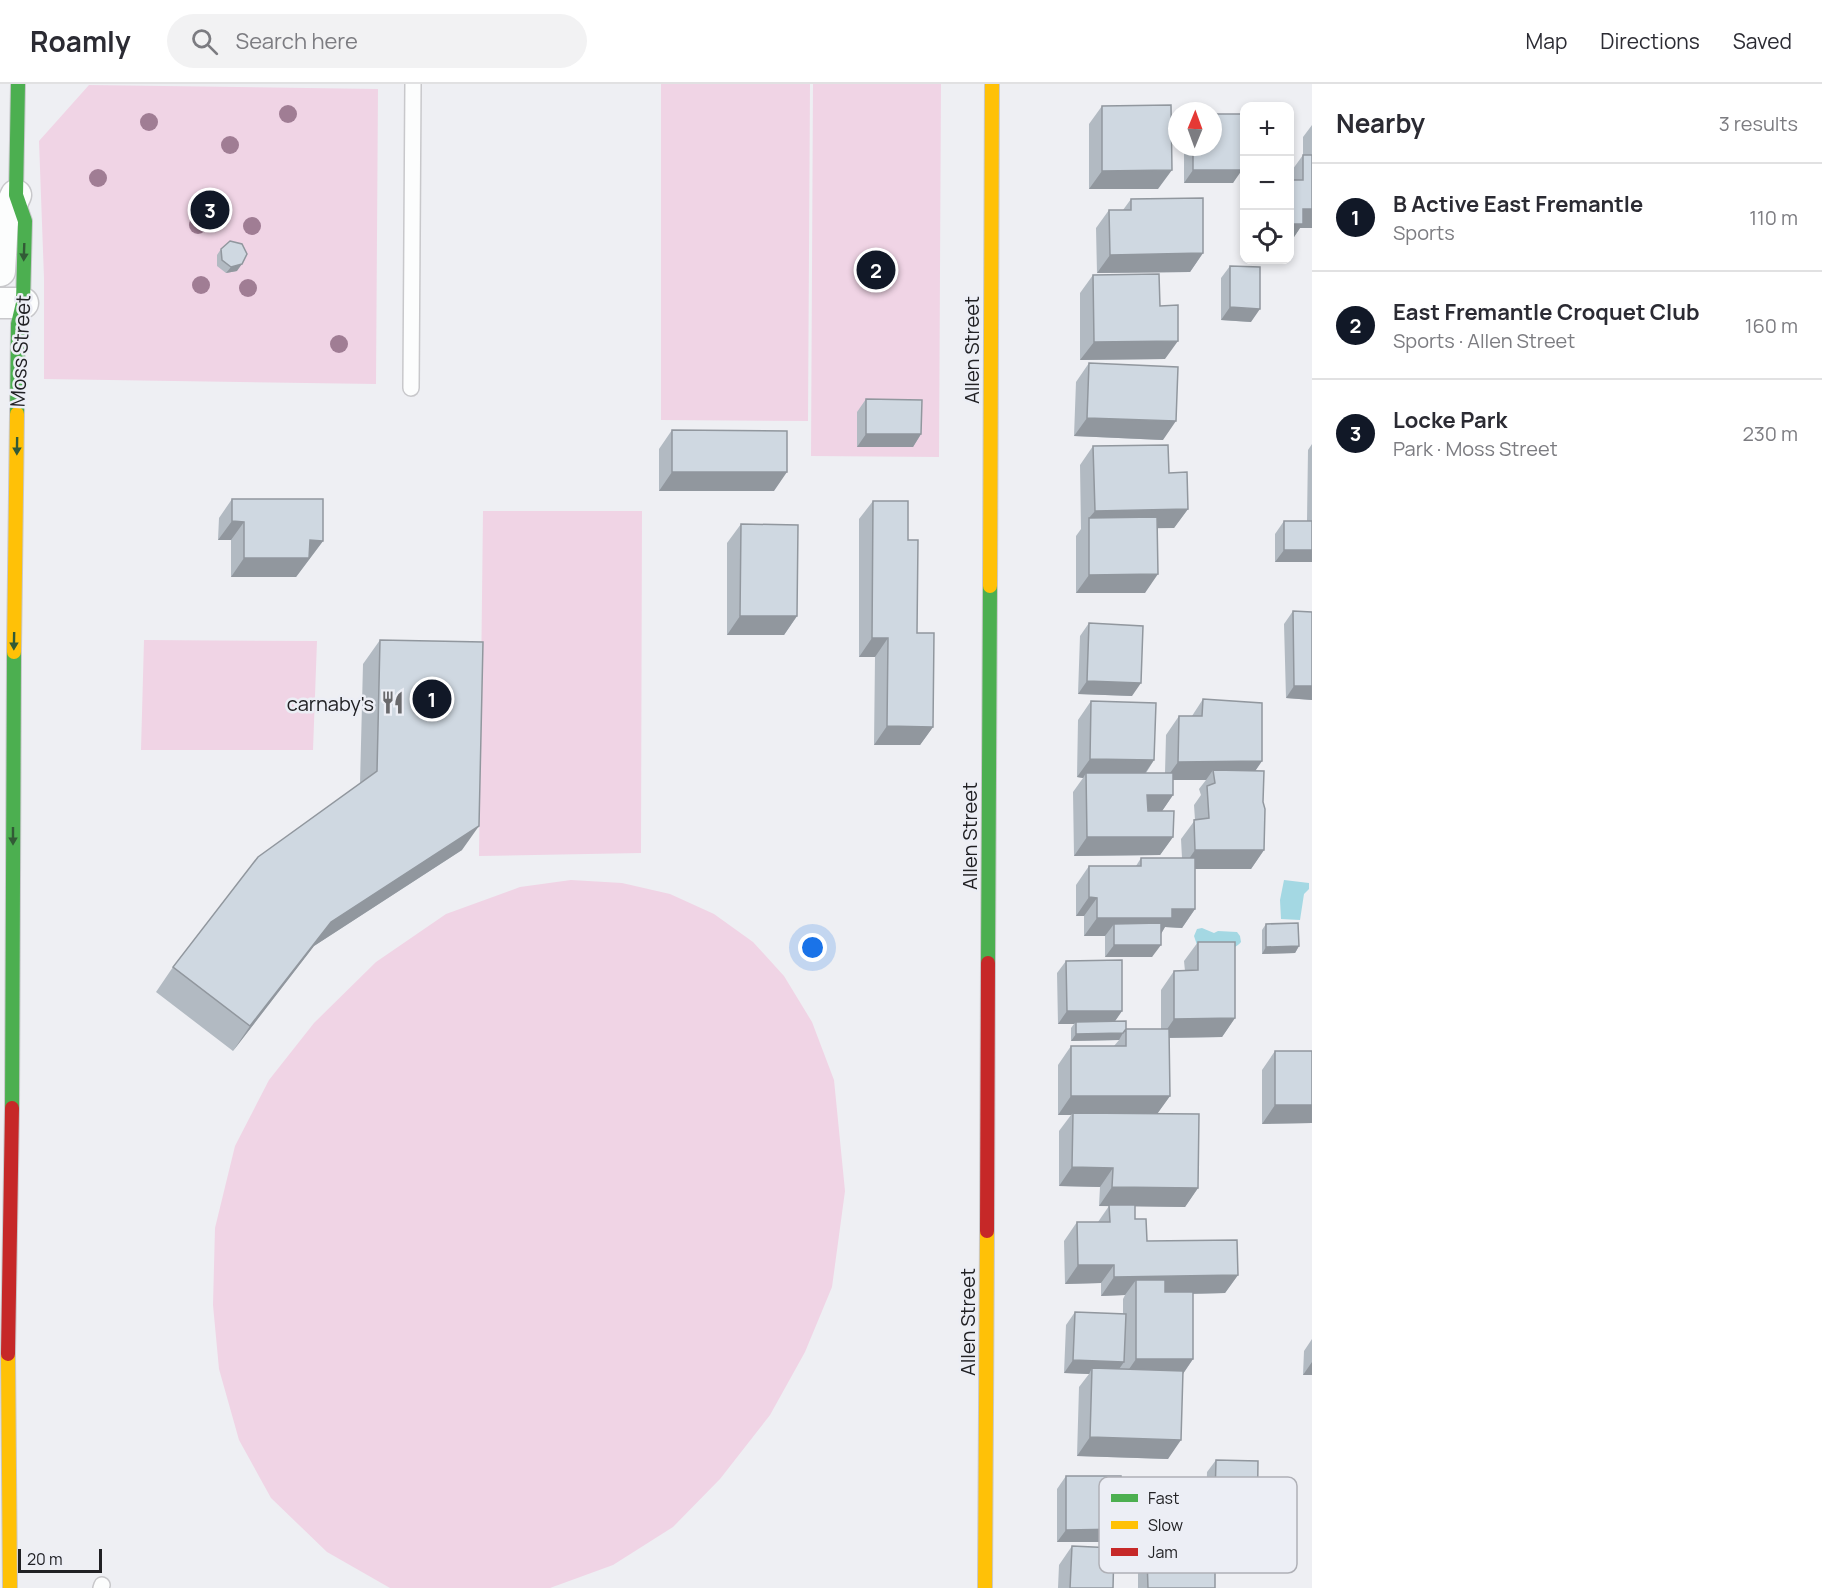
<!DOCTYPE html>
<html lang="en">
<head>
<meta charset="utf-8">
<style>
  body { margin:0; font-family:Manrope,sans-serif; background:#f2f2f3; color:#2b2b33 }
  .controls { position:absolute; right:18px; top:18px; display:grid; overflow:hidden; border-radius:12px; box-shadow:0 3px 9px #0003 }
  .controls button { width:54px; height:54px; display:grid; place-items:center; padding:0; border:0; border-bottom:2px solid #e1e1e2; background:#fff; color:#2b2b33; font:30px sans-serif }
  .compass { position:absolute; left:1168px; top:18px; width:54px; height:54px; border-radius:50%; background:#fff; box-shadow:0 3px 9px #0003; rotate:1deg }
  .scale { position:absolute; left:18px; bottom:15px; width:84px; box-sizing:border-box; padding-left:6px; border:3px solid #212124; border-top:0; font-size:16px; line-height:21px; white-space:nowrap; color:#212124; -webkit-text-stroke:4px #eceef5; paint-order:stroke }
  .you { position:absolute; left:813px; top:864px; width:21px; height:21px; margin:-15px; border:4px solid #fff; border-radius:50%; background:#1a73e8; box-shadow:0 0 0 9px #1a73e833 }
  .badge { display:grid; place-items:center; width:39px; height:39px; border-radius:50%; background:#111827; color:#fff; font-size:20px; font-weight:700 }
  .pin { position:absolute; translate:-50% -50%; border:3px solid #fff; box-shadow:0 2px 6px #0006 }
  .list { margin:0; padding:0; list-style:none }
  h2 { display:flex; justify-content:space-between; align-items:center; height:78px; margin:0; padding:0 24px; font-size:26px }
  h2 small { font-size:20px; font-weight:400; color:#7c7c81 }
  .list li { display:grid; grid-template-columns:39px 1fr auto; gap:18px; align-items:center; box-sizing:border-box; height:108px; padding:0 24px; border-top:2px solid #e1e1e2 }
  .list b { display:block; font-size:22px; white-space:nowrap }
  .list p { margin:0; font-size:20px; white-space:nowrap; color:#7c7c81 }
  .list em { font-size:20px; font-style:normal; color:#7c7c81 }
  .icon { flex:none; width:33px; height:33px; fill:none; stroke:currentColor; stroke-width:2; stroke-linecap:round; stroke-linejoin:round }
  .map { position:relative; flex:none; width:1312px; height:1504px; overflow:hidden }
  header { display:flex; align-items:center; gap:36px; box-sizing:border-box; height:84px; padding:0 30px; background:#fff; border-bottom:2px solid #e1e1e2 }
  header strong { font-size:28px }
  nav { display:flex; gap:33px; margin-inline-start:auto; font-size:21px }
  .search { width:420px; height:54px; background:#f2f2f3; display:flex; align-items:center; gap:15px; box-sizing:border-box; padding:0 21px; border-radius:33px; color:#7c7c81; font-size:22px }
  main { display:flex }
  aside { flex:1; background:#fff }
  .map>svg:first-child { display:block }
  .green { fill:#f0d4e5 }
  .water { fill:#a4d8e3 }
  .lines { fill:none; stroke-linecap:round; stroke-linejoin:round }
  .lane-casing { stroke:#c8c8cb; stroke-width:18 }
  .street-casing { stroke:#c8c8cb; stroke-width:33 }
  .fast-casing { stroke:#c8c8cb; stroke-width:16 }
  .slow-casing { stroke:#c8c8cb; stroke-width:16 }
  .jam-casing { stroke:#c8c8cb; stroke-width:16 }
  .lane { stroke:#fcfdfd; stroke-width:15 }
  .street { stroke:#fcfdfd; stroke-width:30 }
  .fast { stroke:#4caf50; stroke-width:14 }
  .slow { stroke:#ffc107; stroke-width:14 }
  .jam { stroke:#c62828; stroke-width:14 }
  .tree { fill:#a07d94 }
  .wall { fill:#b2bac2 }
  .shaded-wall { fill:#91979e }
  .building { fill:#cfd8e1; stroke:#91979e; stroke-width:1.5 }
  .oneway { fill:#325a36 }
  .labels { text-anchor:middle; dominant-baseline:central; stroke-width:5; stroke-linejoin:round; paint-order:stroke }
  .street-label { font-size:20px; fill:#212124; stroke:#eceef5 }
  .poi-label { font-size:20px; fill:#212124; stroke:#eceef5; text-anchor:end }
  .key { fill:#eceef5; stroke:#afb0b6; stroke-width:1.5 }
  .key-label { font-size:16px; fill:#212124 }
</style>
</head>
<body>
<header>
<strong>Roamly</strong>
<div class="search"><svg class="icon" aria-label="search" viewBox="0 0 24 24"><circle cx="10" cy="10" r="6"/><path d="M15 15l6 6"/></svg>Search here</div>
<nav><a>Map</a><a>Directions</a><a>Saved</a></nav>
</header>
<main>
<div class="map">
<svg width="1312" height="1504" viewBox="0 0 1312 1504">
  <rect width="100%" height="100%" fill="#eeeff3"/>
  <!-- green -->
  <path class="green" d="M661 0H810L808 337 661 336Z
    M813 0H941L939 373 811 372Z
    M89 1 378 5 376 300 44 295V194L39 57Z
    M483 427H642L641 769 479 772Z
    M144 556 317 557 313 666H141Z
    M571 796 622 799 670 810 714 830 753 858 784 892 812 938 834 996 845 1107 832 1203 805 1268 770 1331 720 1395 673 1443 613 1481 550 1504H390L327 1468 271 1414 239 1356 219 1285 213 1221 215 1144 235 1062 269 996 314 939 376 878 446 830 520 803Z"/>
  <!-- water -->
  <path class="water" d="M1284 796 1309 799V805L1304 810 1300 836 1281 835 1280 816Z
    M1202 844 1214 849 1218 847 1237 848 1240 852 1241 858C1230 871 1212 863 1197 861L1194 852 1197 845Z"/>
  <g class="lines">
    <defs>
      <path id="lane" d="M411 304 413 0
        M101 1504 102 1501"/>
      <path id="street" d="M0 187 3 138 16 111
        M0 219H23"/>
      <path id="fast" d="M17 330 18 240 23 219 25 137 16 111 18 0
        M988 879 990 502
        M12 1024 14 568"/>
      <path id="slow" d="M990 502 992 0
        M14 568 17 330
        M8 1270 10 1504
        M985 1504 987 1147"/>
      <path id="jam" d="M987 1147 988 879
        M8 1270 12 1024"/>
    </defs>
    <!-- lane casing -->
    <use href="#lane" class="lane-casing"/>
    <!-- street casing -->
    <use href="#street" class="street-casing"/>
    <!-- fast casing -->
    <use href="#fast" class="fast-casing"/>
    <!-- slow casing -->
    <use href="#slow" class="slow-casing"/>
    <!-- jam casing -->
    <use href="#jam" class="jam-casing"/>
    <!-- lane -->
    <use href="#lane" class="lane"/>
    <!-- street -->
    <use href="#street" class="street"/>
    <!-- fast -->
    <use href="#fast" class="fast"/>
    <!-- slow -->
    <use href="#slow" class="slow"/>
    <!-- jam -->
    <use href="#jam" class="jam"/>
  </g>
  <!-- trees -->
  <g class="tree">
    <circle cx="288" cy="30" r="9"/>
    <circle cx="149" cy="38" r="9"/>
    <circle cx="230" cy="61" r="9"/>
    <circle cx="98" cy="94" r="9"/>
    <circle cx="198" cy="141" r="9"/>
    <circle cx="252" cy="142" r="9"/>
    <circle cx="201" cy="201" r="9"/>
    <circle cx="248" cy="204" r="9"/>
    <circle cx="339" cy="260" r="9"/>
  </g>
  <!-- wall -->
  <path class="wall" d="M1102 22 1158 105H1089V40Z
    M1245 30V78H1242L1233 99H1184V63H1213Z
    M1312 41V144H1300L1290 159V89L1303 71V53Z
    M1131 115 1203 169 1190 188 1097 189 1096 144 1109 126H1123Z
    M221 165 237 187 226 189 217 182V171Z
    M1230 182 1251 238 1221 236V194Z
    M1093 191 1160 222 1165 275 1080 276V209Z
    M1089 279 1163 356 1074 352 1076 298Z
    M866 315 921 350 913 363H857V328Z
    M672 346 774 407H659V365Z
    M1312 360V478H1275V450L1284 437H1307L1308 366Z
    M1093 362 1169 389 1188 425 1174 444H1158L1145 509H1076V452L1081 445 1080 381Z
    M232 415 323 457 296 493H231V456H218L219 434Z
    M873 417 908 456 917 549 933 643 920 661H874L875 573H859V435Z
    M741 440 797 532 784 551H727V459Z
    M1293 527 1312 616 1286 614 1284 540Z
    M1089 539 1132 612 1078 610 1080 552Z
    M380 556 462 766 314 862 233 967 156 908 173 883 360 700 363 580Z
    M1203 615 1262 677 1255 687 1263 718 1264 766 1251 785H1195V825L1182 844 1165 843 1161 850 1152 873H1105V852H1084V832H1076V801L1089 782H1136L1141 774H1182L1181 755 1195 736 1194 721 1201 711 1199 705 1206 696H1173V711L1162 727 1173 753 1160 771 1074 772 1073 708 1083 694 1077 693 1078 636 1091 617 1154 676 1146 689H1165L1166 651 1179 632H1192Z
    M1266 840 1299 862 1295 869 1262 870V846Z
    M1198 858 1235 934 1222 953 1169 954 1170 1012 1157 1030 1198 1104 1185 1123 1135 1122V1135L1147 1157 1238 1191 1225 1209 1193 1210V1275L1183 1290 1168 1375 1077 1372 1079 1303 1089 1290 1064 1289 1066 1241 1075 1228 1123 1230V1215L1125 1211 1101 1212V1199L1065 1200 1064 1157 1077 1138H1098L1109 1122H1099L1100 1103 1059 1102V1047L1071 1031H1058V981L1071 962H1114L1119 956 1071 957V944L1074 940H1058L1057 889 1066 877 1122 927 1115 937 1126 945H1161V906L1174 887H1185L1184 877Z
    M1275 967 1312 1039 1262 1040V986Z
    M1312 1255V1291H1303L1304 1267Z
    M1216 1376 1257 1450 1248 1463 1205 1462 1207 1388Z
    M1066 1392 1122 1445 1113 1458H1057V1405Z
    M1072 1462 1113 1504H1058L1059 1481Z
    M1147 1474 1215 1504H1138V1487Z"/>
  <!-- shaded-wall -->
  <path class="shaded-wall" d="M1242 65H1245V78H1234Z
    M1172 86 1158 105H1089L1102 87Z
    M1193 86H1242L1233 99H1184Z
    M1303 125H1312V144H1300L1290 159V140Z
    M1203 169 1190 188 1097 189 1110 171Z
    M242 180 237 187 226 189 231 183Z
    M1230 223 1260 225 1251 238 1221 236Z
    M1178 257 1165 275 1080 276 1094 258Z
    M1087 334 1176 337 1163 356 1074 352Z
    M866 350H921L913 363H857Z
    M672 388H787L774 407H659Z
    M1188 425 1174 444 1089 445V434L1095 427Z
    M232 437 244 438 231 456H218Z
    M310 456 323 457 296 493H231L244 474Z
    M1284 466H1312V478H1275Z
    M1158 490 1145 509H1076L1089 491Z
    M740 532H797L784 551H727Z
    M872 554H888L875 573H859Z
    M1087 597 1141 599 1132 612 1078 610Z
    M1294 602H1312V616L1286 614Z
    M887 642 933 643 920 661H874Z
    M1090 675 1154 676 1141 695 1086 689 1083 694 1077 693Z
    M1262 677 1249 696 1213 686 1206 696H1165L1178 678Z
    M1147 711H1173L1160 730H1134Z
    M479 742 462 766 314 862 233 967 250 942 331 838Z
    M1087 753H1173L1160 771 1074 772Z
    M1195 766H1264L1251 785H1182Z
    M1089 813 1097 814 1084 832H1076Z
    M1172 825H1195L1182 844 1165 843 1159 853 1114 840 1105 852H1084L1097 834Z
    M1114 861H1161L1152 873H1105Z
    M1299 862 1295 869 1262 870 1266 863Z
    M1067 927H1122L1113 940 1076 938 1074 940H1058Z
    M1235 934 1222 953 1161 954 1174 935Z
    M1123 949 1119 956 1071 957 1076 950Z
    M1071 1012H1170L1157 1030 1073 1029 1071 1031H1058Z
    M1275 1021H1312V1039L1262 1040Z
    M1072 1083 1113 1084 1100 1103 1059 1102Z
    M1112 1103 1198 1104 1185 1123 1099 1122Z
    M1078 1181H1114L1101 1199 1065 1200Z
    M1238 1191 1225 1209 1136 1211V1196L1125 1211 1101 1212 1114 1193Z
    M1136 1275H1193L1180 1294H1123Z
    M1073 1276 1124 1278 1115 1291 1092 1284 1089 1290 1064 1289Z
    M1312 1278V1291H1303Z
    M1090 1353 1181 1356 1168 1375 1077 1372Z
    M1122 1445 1113 1458H1057L1066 1446Z
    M1214 1449 1257 1450 1248 1463 1205 1462Z"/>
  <!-- building -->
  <path class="building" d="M1171 21 1172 86 1102 87V22Z
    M1213 30H1245V65H1242V86H1193V63H1213Z
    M1303 71H1312V125H1303V140H1290V96H1303Z
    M1203 114V169L1110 171 1109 126H1131V115Z
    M230 157 242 160 247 170 242 180 231 183 222 176 221 165Z
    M1230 182 1260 183V225L1230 223Z
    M1159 190 1160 222 1178 221V257L1094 258 1093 191Z
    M1089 279 1178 283 1176 337 1087 334Z
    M866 315 922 316 921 350H866Z
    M672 346 787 347V388H672Z
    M1168 361 1169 389 1187 388 1188 425 1095 427 1093 362Z
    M232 415H323V457L310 456 309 474H244V438L232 437Z
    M873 417H908V456H918L917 549H934L933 643 887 642 888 554H872Z
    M1157 433 1158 490 1089 491V434Z
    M1284 437H1312V466H1284Z
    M741 440 798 441 797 532H740Z
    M1293 527 1312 528V602H1294Z
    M1089 539 1143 542 1141 599 1087 597Z
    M380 556 483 558 479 742 331 838 250 942 173 883 258 773 377 687Z
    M1203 615 1262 619V677L1178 678 1179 632H1202Z
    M1091 617 1156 619 1154 676 1090 675Z
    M1213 686 1264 687 1263 718 1265 725 1264 766H1195L1194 736 1209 734 1207 702 1215 699Z
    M1086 689H1173V711H1147L1148 727H1174L1173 753H1087Z
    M1141 774H1195V825H1172V834H1097V814L1089 813V782H1141Z
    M1161 839V861H1114V840Z
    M1298 839 1299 862 1266 863V840Z
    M1198 858H1235V934L1174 935V887L1198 886Z
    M1122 876V927H1067L1066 877Z
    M1126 937V945L1123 949 1076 950V938Z
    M1126 945H1169L1170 1012H1071V962H1126Z
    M1275 967H1312V1021H1275Z
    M1073 1029 1199 1030 1198 1104 1112 1103 1113 1084 1072 1083Z
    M1109 1121H1135V1135H1146L1147 1157 1237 1156 1238 1191 1114 1193V1181H1078L1077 1138H1110Z
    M1136 1196H1165V1208H1193V1275H1136Z
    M1075 1228 1126 1230 1124 1278 1073 1276Z
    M1092 1284 1183 1287 1181 1356 1090 1353Z
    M1216 1376 1258 1377 1257 1450 1214 1449Z
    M1066 1392H1121L1122 1445 1066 1446Z
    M1072 1462 1114 1464 1113 1504H1070Z
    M1147 1474H1215V1504H1148Z"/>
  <!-- one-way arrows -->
  <defs><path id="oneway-solid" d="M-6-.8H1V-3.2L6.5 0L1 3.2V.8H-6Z" transform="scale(1.5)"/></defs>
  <g class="oneway">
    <use href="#oneway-solid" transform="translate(24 168) rotate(92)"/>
    <use href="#oneway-solid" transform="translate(17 362) rotate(91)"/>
    <use href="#oneway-solid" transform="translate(14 557) rotate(91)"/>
    <use href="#oneway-solid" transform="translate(13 752) rotate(90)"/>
  </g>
  <!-- icons -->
  <defs>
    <symbol id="restaurant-bare" viewBox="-9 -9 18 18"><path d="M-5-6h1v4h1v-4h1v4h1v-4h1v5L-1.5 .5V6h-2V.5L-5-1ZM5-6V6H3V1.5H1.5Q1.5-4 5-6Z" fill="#69696c" stroke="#eceef5" stroke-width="2.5" paint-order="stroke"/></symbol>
  </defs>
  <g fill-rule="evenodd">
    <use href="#restaurant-bare" x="376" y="602" width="33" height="33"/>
  </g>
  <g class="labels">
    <!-- street labels -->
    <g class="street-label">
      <text transform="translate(971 266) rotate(-90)">Allen Street</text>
      <text transform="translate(20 267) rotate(-87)">Moss Street</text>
      <text transform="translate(969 752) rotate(-90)">Allen Street</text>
      <text transform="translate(967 1238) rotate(-90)">Allen Street</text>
    </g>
    <!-- poi labels -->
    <g class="poi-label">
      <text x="374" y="619">carnaby's</text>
    </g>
  </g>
  <!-- legend -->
  <rect x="1099" y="1393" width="198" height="96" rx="9" class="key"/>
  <rect x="1111" y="1410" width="27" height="8" fill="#4caf50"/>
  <rect x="1111" y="1437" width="27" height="8" fill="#ffc107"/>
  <rect x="1111" y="1464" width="27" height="8" fill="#c62828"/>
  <g class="key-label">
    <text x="1148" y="1420">Fast</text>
    <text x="1148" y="1447">Slow</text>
    <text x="1148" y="1474">Jam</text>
  </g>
</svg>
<div class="controls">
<button>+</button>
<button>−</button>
<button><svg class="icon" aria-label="locate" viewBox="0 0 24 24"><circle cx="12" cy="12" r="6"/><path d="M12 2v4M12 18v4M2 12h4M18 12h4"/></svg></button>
</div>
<svg class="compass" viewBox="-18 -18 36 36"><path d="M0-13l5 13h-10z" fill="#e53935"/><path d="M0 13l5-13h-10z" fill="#7c7c81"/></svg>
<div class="scale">20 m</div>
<div class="you"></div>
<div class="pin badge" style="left:432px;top:615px">1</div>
<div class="pin badge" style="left:876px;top:186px">2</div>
<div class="pin badge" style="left:210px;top:126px">3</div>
</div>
<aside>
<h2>Nearby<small>3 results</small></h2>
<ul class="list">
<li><span class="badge">1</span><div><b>B Active East Fremantle</b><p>Sports</p></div><em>110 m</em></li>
<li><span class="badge">2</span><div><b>East Fremantle Croquet Club</b><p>Sports · Allen Street</p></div><em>160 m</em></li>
<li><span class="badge">3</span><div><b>Locke Park</b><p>Park · Moss Street</p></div><em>230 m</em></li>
</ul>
</aside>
</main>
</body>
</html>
